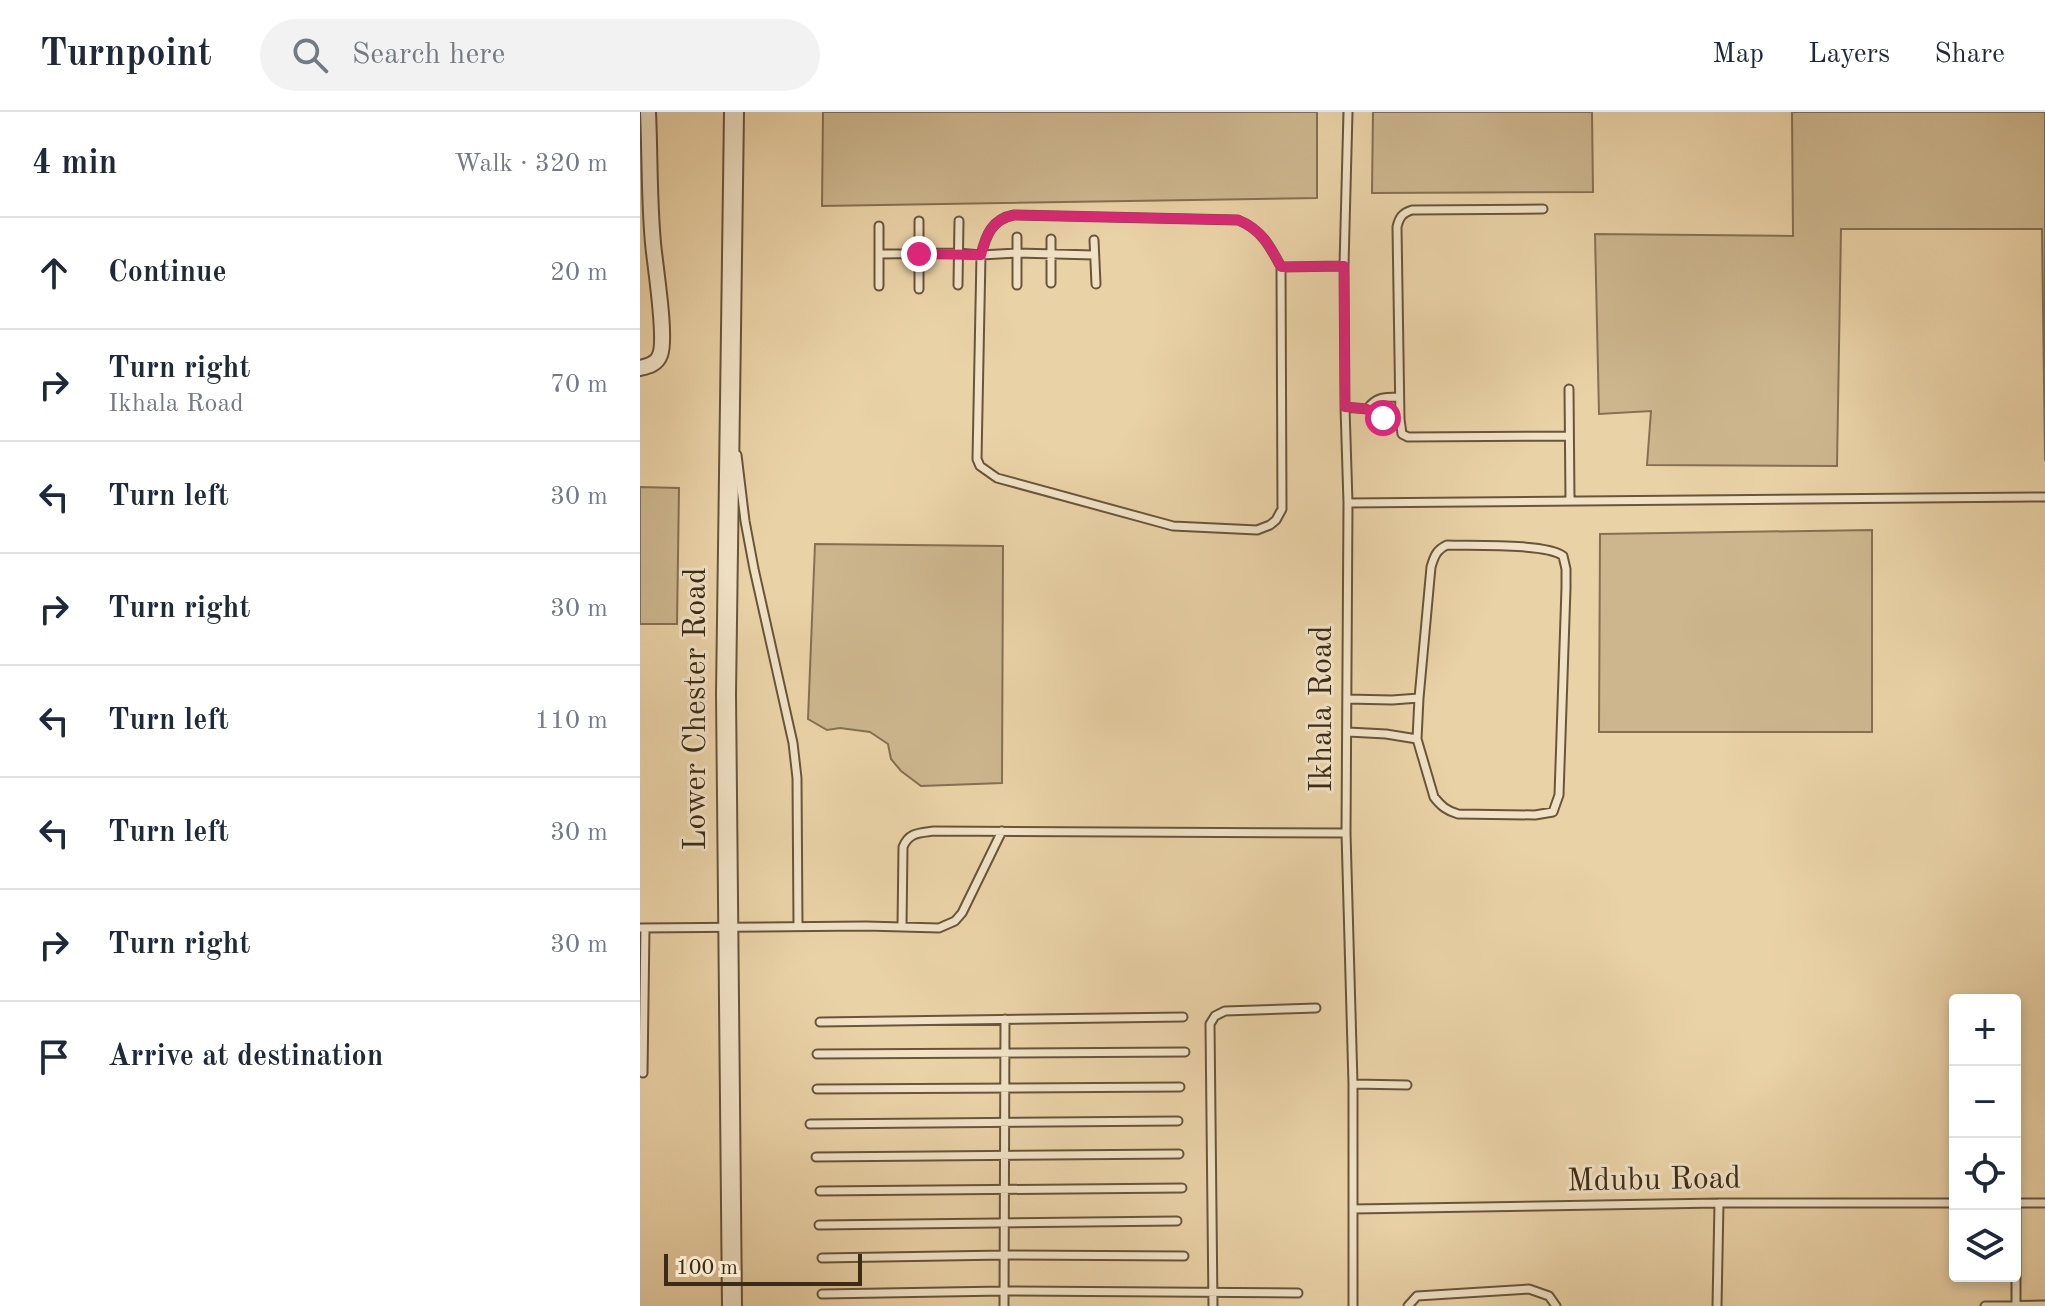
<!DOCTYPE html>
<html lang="en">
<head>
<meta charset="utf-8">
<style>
  body { margin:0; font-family:"Old Standard TT",serif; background:#f2f2f3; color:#1f2937 }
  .controls { position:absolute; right:24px; bottom:24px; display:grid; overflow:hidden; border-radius:8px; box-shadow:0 4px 12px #0003 }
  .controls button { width:72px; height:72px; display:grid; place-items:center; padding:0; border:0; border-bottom:2px solid #e0e1e3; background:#fff; color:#1f2937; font:40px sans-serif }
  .scale { position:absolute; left:24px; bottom:20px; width:198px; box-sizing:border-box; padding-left:8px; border:4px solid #3d2b16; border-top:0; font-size:22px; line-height:28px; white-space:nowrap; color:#3d2b16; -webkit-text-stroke:6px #f1e2c6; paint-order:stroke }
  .stop { position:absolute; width:24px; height:24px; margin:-18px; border:6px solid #db2777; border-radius:50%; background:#fff }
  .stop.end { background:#db2777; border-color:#fff; box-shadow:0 2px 8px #0008 }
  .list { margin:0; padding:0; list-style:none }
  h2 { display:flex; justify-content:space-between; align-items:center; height:104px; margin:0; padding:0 32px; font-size:34px }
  h2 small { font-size:26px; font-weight:400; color:#747a83 }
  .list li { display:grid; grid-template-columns:52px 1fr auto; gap:24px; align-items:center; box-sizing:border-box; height:112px; padding:0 32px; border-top:2px solid #e0e1e3 }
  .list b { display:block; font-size:30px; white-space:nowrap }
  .list p { margin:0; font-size:26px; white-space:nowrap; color:#747a83 }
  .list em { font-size:26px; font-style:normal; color:#747a83 }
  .icon { flex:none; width:44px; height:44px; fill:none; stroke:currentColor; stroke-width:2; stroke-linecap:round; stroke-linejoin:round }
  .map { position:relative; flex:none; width:1405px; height:1194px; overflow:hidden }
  header { display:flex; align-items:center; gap:48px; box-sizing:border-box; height:112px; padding:0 40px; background:#fff; border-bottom:2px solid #e0e1e3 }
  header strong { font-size:38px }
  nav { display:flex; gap:44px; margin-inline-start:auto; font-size:28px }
  .search { width:560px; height:72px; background:#f2f2f3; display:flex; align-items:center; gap:20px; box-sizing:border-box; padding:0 28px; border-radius:44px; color:#747a83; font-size:30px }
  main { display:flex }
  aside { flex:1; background:#fff }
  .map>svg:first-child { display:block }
  .green { fill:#cdb68e; stroke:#857052; stroke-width:2 }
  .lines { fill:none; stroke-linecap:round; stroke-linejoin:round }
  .service-casing { stroke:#68553a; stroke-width:11 }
  .minor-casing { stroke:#68553a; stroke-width:18 }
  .tertiary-casing { stroke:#68553a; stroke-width:22 }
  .service { stroke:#f1e2c6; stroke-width:7 }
  .minor { stroke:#f1e2c6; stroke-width:14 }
  .tertiary { stroke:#f1e2c6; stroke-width:18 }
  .route { stroke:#db2777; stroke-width:10 }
  .labels { text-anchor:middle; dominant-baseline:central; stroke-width:6; stroke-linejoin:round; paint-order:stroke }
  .street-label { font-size:32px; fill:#3d2b16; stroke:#f1e2c6 }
</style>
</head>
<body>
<header>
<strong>Turnpoint</strong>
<div class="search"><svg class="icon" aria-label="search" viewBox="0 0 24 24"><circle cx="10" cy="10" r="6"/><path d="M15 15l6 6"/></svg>Search here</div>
<nav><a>Map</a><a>Layers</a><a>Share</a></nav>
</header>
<main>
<aside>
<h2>4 min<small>Walk · 320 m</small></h2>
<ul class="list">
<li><svg class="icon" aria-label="ahead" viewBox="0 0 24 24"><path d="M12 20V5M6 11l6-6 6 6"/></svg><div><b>Continue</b></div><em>20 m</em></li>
<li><svg class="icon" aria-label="right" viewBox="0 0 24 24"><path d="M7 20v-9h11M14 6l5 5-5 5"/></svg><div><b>Turn right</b><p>Ikhala Road</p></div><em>70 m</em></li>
<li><svg class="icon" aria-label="left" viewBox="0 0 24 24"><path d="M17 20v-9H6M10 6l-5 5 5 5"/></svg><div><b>Turn left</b></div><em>30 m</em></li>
<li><svg class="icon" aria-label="right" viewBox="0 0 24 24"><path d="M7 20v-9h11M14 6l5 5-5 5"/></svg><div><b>Turn right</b></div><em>30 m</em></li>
<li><svg class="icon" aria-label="left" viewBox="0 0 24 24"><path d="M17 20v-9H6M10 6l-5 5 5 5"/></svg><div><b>Turn left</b></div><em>110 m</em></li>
<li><svg class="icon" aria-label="left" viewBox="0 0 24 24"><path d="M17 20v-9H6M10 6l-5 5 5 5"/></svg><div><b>Turn left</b></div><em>30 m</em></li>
<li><svg class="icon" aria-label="right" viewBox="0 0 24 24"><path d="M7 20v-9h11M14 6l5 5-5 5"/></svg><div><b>Turn right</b></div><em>30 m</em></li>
<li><svg class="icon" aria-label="arrive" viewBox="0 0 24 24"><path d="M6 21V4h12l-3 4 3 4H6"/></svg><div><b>Arrive at destination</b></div></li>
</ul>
</aside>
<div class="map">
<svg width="1405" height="1194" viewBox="0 0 1405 1194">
  <rect width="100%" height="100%" fill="#ead2a7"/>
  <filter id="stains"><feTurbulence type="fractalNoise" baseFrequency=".0025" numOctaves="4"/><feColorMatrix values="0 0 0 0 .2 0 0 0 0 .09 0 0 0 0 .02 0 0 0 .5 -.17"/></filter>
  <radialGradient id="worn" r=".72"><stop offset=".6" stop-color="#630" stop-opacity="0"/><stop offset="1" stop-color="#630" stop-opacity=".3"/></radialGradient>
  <!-- green -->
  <path class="green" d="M183 0H677V86L182 94Z
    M733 0H952L953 80 732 81Z
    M1152 0H1405V349L1402 117H1201L1197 354 1007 353 1011 299 959 302 955 122 1153 124Z
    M0 375 39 376 37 512H0Z
    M1232 418V620H959L960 422Z
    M175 432 363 434 362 671 281 674 261 659 251 647 248 632 230 620 200 616 187 618 168 607Z"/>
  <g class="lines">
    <defs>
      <path id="service" d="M708 0 704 154 705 295 708 391 706 721 713 972V1194
        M903 97 772 98C762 101 759 106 757 115L760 307 762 322 768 325 929 324
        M374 103 598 108C621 117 630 134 641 155L642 397 636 408 630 413 617 418 533 414 357 366 340 354 337 347 341 143C346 123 352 107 374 103Z
        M239 114V174
        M411 127V171
        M454 128 456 172
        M239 142 318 141 341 143 377 141 454 143
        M641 155 704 154
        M318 173 319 109
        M377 173V125
        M279 177V109
        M929 277 930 388
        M705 295 727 297 743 306 760 307
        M727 297C736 285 744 285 759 285
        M97 343 105 409 114 457 153 631 157 666 158 814
        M708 391 1405 385
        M707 587 752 588 779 586 791 455C794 445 796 438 807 433 831 434 907 431 923 444L926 457V476L919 683 913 700 895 703 818 702C807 699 801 694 794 685L777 627 779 586
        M708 620 746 622 777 627
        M262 814 263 735C269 720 280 721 294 719L706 721
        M0 816 226 814 299 816 315 809 322 801 362 719
        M180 910 543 905
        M177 942 545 940
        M3 961 5 816
        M713 972 767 973
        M177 977 540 975
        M170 1012 538 1009
        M176 1045 539 1042
        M180 1079 542 1076
        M1375 1091H1405
        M713 1097 1079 1091H1315
        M179 1113 537 1109
        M182 1146 365 1143 544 1144
        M182 1182 364 1179 658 1181
        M1376 1193V1091
        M364 1194 365 907
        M573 1194 570 912 575 904 585 899 676 896
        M768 1194 777 1184 889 1177 909 1184 916 1194
        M1077 1194 1079 1091
        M1345 1194 1405 1193"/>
      <path id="minor" d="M0 256C8 254 17 252 20 243 27 226 15 154 13 131 9 88 10 44 8 0"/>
      <path id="tertiary" d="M92 1194 86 582 94 0"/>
    </defs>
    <!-- service casing -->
    <use href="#service" class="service-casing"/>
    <!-- minor casing -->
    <use href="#minor" class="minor-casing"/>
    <!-- tertiary casing -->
    <use href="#tertiary" class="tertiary-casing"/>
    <!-- service -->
    <use href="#service" class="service"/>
    <!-- minor -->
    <use href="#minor" class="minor"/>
    <!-- tertiary -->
    <use href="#tertiary" class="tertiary"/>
  </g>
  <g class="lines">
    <!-- route -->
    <path class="route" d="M279 142 341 143C346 123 352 107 374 103L598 108C621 117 630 134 641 155L704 154 705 295 727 297 743 306"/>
  </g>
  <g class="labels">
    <!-- street labels -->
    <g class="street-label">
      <text transform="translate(57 597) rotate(-90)">Lower Chester Road</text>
      <text transform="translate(683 597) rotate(-90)">Ikhala Road</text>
      <text transform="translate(1014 1069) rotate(-1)">Mdubu Road</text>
    </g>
  </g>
  <rect width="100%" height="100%" filter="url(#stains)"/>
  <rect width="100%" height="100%" fill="url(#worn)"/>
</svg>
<div class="controls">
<button>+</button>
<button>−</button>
<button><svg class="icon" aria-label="locate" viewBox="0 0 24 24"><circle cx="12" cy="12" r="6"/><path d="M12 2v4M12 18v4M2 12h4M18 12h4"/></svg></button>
<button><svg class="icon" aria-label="layers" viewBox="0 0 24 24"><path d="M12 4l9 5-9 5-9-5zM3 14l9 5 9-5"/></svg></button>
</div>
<div class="scale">100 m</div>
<div class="stop" style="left:743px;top:306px"></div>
<div class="stop end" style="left:279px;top:142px"></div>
</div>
</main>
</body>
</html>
